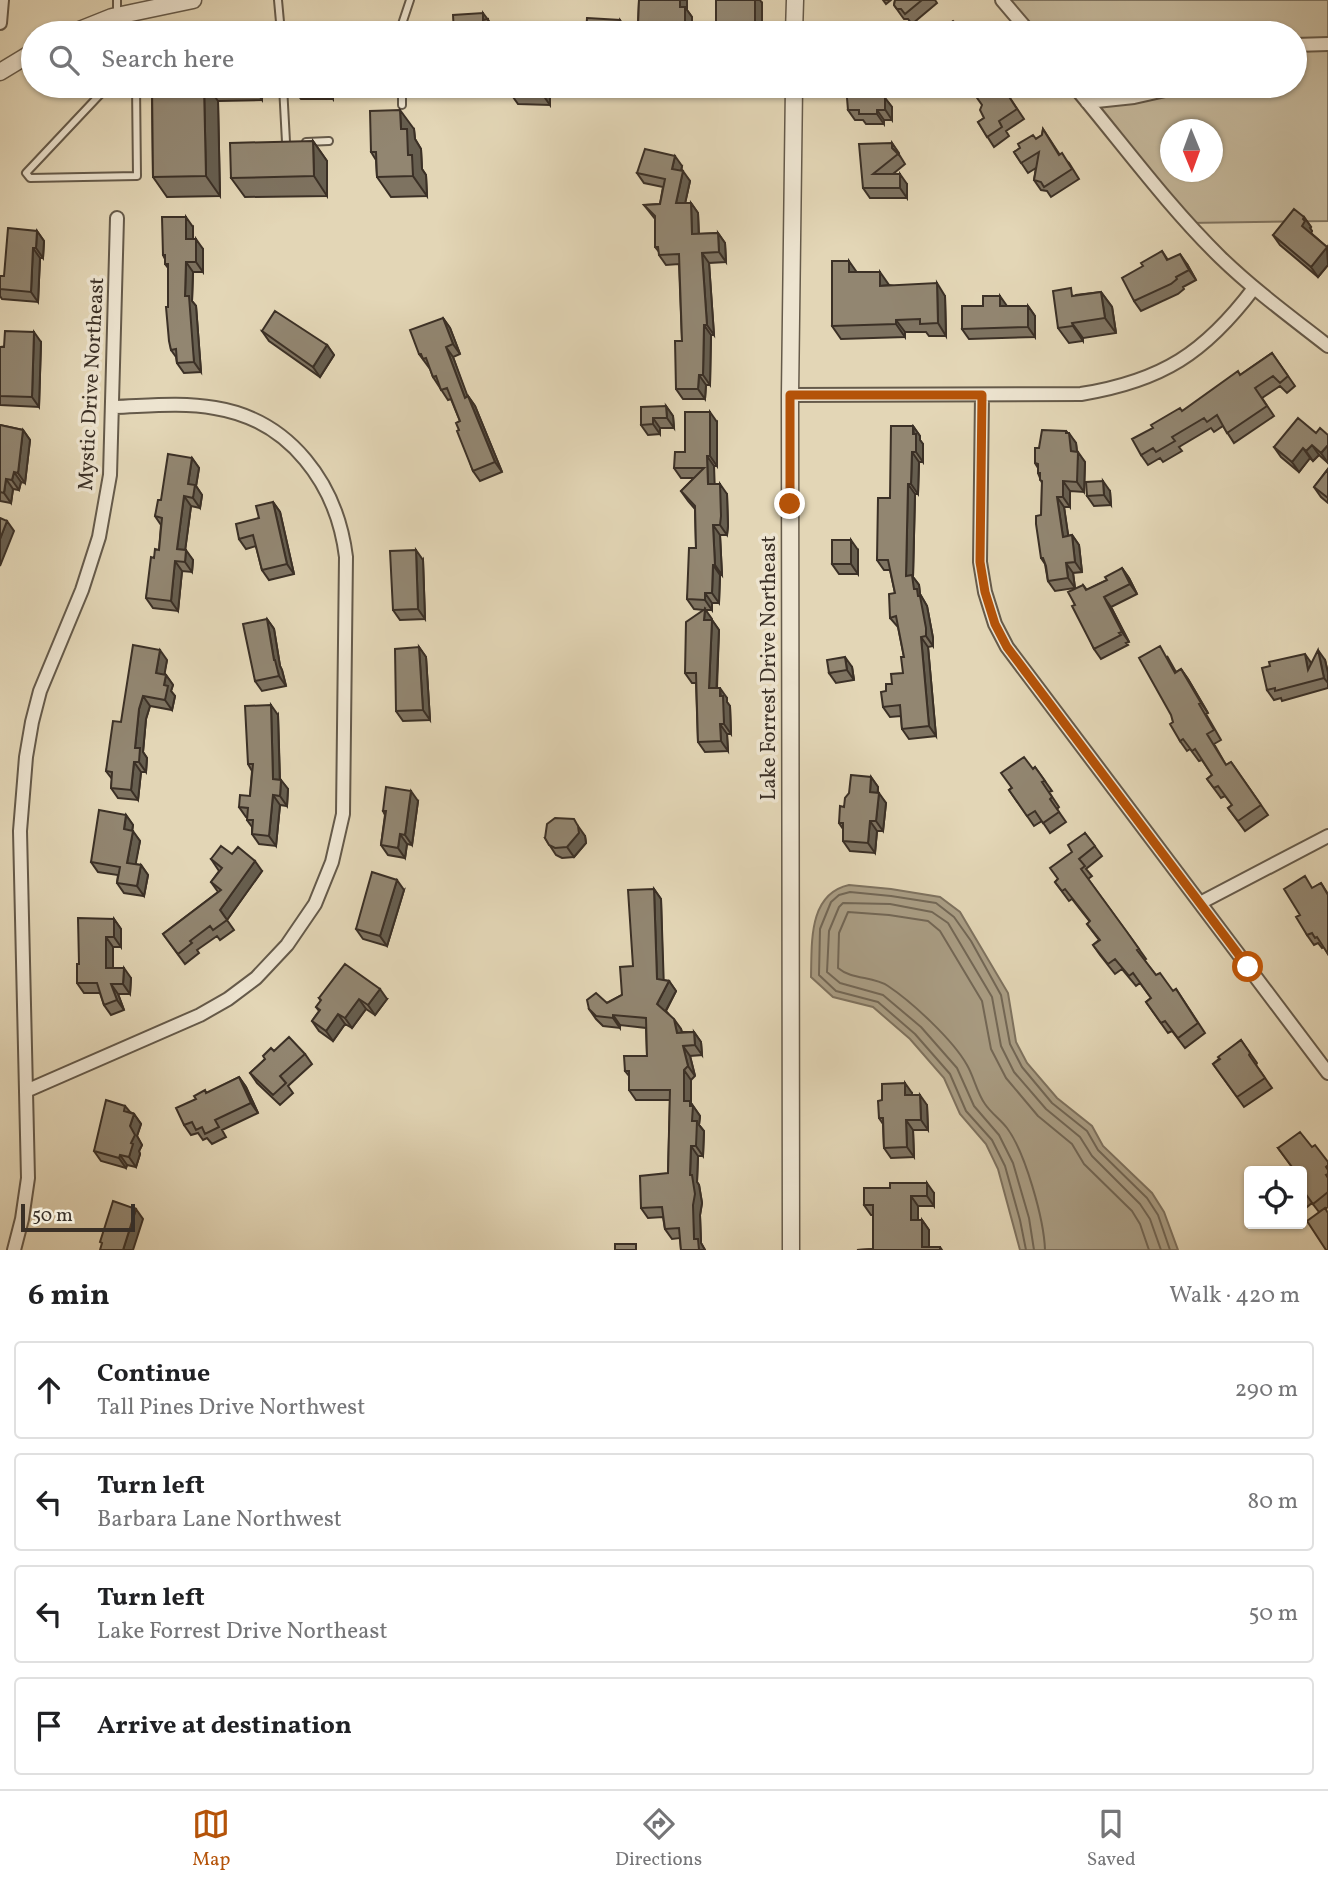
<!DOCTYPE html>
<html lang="en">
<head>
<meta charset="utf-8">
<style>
  body { margin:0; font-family:Vollkorn,serif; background:#f6f6f6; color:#202124 }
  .controls { position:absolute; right:21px; bottom:21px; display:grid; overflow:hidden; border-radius:7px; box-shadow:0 2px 5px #0004 }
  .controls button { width:63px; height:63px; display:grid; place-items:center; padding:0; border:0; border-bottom:2px solid #e0e0e0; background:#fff; color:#202124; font:35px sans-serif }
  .compass { position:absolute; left:1160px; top:119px; width:63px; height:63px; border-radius:50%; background:#fff; box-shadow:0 2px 5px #0004; rotate:179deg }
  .scale { position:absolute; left:21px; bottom:18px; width:114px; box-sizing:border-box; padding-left:7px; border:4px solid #3b3026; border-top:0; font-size:19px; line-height:24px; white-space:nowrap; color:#3b3026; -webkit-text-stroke:5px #ede4d0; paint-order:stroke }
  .stop { position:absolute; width:21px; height:21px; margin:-16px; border:5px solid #b45309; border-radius:50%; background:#fff }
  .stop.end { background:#b45309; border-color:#fff; box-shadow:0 2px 7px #0008 }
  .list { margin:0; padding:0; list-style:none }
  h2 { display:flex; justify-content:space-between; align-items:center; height:91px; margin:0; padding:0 28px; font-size:30px }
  h2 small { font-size:23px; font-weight:400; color:#757577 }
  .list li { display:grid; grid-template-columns:46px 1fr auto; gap:21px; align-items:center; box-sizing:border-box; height:98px; margin:0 14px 14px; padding:0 14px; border:2px solid #e0e0e0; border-radius:7px }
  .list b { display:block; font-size:26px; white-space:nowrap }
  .list p { margin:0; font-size:23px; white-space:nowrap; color:#757577 }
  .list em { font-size:23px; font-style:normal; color:#757577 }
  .icon { flex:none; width:38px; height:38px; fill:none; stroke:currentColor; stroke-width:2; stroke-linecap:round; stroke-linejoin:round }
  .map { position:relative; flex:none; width:1328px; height:1250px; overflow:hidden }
  .search { position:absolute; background:#fff; box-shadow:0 2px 5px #0004; left:21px; right:21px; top:21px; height:77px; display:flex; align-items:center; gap:18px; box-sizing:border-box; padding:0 24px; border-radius:38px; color:#757577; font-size:26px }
  .sheet { height:539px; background:#fff }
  nav { display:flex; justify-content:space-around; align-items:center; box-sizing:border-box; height:98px; border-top:2px solid #e0e0e0; background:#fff; font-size:19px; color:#757577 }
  nav a { display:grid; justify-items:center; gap:4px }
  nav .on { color:#b45309 }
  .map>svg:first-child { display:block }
  .green { fill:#c6ba9e; stroke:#807562; stroke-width:2; fill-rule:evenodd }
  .water { fill:#aa9e85; stroke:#7e725f; stroke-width:2 }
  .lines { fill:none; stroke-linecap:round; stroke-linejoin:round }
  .shore { stroke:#726756; stroke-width:2 }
  .service-casing { stroke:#655a4a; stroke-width:10 }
  .minor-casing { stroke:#655a4a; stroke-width:16 }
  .tertiary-casing { stroke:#655a4a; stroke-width:19 }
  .service { stroke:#ede4d0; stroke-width:6 }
  .minor { stroke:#ede4d0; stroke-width:12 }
  .tertiary { stroke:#ede4d0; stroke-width:16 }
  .wall { fill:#7e7361; stroke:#3b3026; stroke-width:2 }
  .shaded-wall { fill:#665e4f; stroke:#3b3026; stroke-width:2 }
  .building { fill:#928671; stroke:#3b3026; stroke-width:2 }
  .route { stroke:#b45309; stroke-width:9 }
  .labels { text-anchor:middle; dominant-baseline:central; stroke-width:7; stroke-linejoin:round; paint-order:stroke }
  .street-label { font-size:21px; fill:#3b3026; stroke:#ede4d0 }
</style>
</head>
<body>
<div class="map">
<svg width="1328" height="1250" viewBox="0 0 1328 1250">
  <rect width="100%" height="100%" fill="#e3d6b6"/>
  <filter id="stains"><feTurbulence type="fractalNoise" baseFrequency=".00286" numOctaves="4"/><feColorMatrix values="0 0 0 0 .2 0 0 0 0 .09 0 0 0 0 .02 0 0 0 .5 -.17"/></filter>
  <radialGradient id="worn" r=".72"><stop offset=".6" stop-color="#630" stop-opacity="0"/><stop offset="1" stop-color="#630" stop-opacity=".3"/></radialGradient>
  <!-- green -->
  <path class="green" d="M1009 0H1328V221L1187 223 1082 86H1295V33H1037ZM1170 130H1212V172H1170Z"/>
  <!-- water -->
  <path class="water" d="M849 885 891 889 940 897 960 912 1008 993 1016 1042 1027 1063 1057 1098 1092 1126 1103 1146 1152 1193 1164 1212 1178 1250H1020L998 1169 986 1144 960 1114 944 1078 910 1039 873 1007 833 997 811 977C812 943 808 894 849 885Z"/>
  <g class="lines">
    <!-- shore -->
    <path class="shore" d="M1026 1250 1020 1220 1005 1166 992 1140 966 1111 950 1074 915 1034 878 1002 836 991 819 975 820 929 831 902 839 895 850 892 891 896 936 903 954 917 971 941 1001 995 1010 1044 1022 1067 1052 1103 1087 1131 1098 1150 1147 1198 1158 1215 1170 1250
      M1034 1250 1029 1218 1013 1163 999 1135 974 1106 957 1068 921 1027 883 995 840 983 827 972 829 931 839 907 843 903 890 904 932 912 948 923 992 997 1001 1046 1014 1072 1046 1109 1080 1137 1092 1156 1140 1204 1150 1219 1161 1250
      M1045 1250C1044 1219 1025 1152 1007 1128 1000 1119 991 1113 985 1104 977 1093 974 1077 967 1065 953 1040 912 1002 888 986 873 976 852 980 838 968L839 933 848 912 889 915 928 921 940 931 982 1001 991 1049 1006 1078 1038 1116 1072 1144 1084 1164 1132 1211 1140 1224 1149 1250"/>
    <defs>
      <path id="service" d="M117 0V14
        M278 0 281 33
        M127 16 130 33
        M402 33V24L410 0
        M108 86 26 173 30 178 137 176 136 86
        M283 86 286 142
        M402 105V86
        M306 142 329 141"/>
      <path id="minor" d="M1002 0 1030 33
        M0 23 2 0
        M1295 45 1328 44
        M1074 86C1122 143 1167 205 1220 257 1254 290 1291 317 1328 346
        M1087 102 1134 97 1183 86
        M790 395 1081 394C1162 381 1205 353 1254 288
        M982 395 980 562 985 592 995 624 1007 647 1328 1073
        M1200 903 1328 836
        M26 1091 200 1015 228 999 256 978 287 945 315 904 332 862 343 814 346 557C337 484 290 420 215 408 182 402 147 406 114 407
        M14 1250 22 1219 28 1178 20 831 26 757 32 722 40 691 82 590 99 537 110 475 117 218"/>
      <path id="tertiary" d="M72 33 112 17 193 0
        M794 33 795 0
        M0 72 33 52
        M791 1250 790 395 794 86"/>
    </defs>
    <!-- service casing -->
    <use href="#service" class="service-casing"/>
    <!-- minor casing -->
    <use href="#minor" class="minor-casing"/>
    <!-- tertiary casing -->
    <use href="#tertiary" class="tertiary-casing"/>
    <!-- service -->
    <use href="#service" class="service"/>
    <!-- minor -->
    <use href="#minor" class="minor"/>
    <!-- tertiary -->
    <use href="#tertiary" class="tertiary"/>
  </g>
  <!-- wall -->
  <path class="wall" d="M639 0H687V10L692 17V33H643L638 25Z
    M883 0H891L886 4Z
    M895 0H935L937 3 912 24 908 19H904L901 15 894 5Z
    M762 3V33H718L716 30Z
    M152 86H262V100L218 101 220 196 167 197 153 177Z
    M292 86H333V99H301Z
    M550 86V105L518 104 513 97H509L502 87Z
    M1002 86 1024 119 1006 131 1009 136 994 147 978 122 984 118Z
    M885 98 892 107V120H884V124H866L863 120H855L848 110Z
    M414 129 415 139 421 149 422 169 426 175 427 196 391 197 377 177 376 160 371 152Z
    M1043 129 1060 155 1069 163 1079 179 1051 197 1047 191 1041 190 1034 180 1036 168 1028 173 1014 152 1042 135Z
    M313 141 327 161V196L245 197 231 178Z
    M892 143 905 164 893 174 907 184V198H870L863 188Z
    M682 166 681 171 690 181 685 203H691L698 213 699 234 718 233 725 243 726 262 709 263 714 335H711L710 385H706L705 399H683L676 389 682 341 679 264 666 265 659 255V252L655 247V219L644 205 660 204 663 187 644 183 637 173Z
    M1304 217 1311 227 1310 228 1312 231 1311 233 1328 248V265L1318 277 1280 245 1273 235Z
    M193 227V239L203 249V272H193L192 301 196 306 201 372 184 373 177 363 176 357 171 350 168 307V268L165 264V259L163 255Z
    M37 231 44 241 43 258H40L38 302 2 299 0 296V276H4Z
    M1162 251 1168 260 1187 264 1196 280 1183 287 1184 289 1178 294 1141 311 1134 301 1143 266Z
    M889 285 945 296 946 336H929L926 332H905V337L841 339 832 326Z
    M1101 292 1112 307 1116 333 1083 338V341L1069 343 1058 328 1076 295Z
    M1007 306H1028L1035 316V337L969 339 962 329Z
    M443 318 450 328 460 354 453 357 467 397 468 396 475 406 502 472 480 481 473 471 459 430 460 421 451 399 448 400 433 377 430 369 419 354Z
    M262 331 327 345 334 355 320 377 269 341Z
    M41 342 39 407 0 405V347Z
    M1272 353 1295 386 1287 393 1280 386 1262 398 1274 416 1234 443 1223 426 1214 432 1211 428 1179 447 1182 451 1163 462 1160 458 1148 465 1141 455 1153 428 1183 411 1240 375Z
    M666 406 673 416 674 428H660V434L648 435 641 425Z
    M717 422V466H714V484L727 494 728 526 727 535H720L722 575H720L719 603H712V610H705L719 630 717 688 727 698V702L730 706 731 734H727L728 751 705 752 698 742 696 683H692L685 673 704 610 694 609 687 599 696 548 695 509 688 501 681 491 694 478H681L674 468 685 452Z
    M0 425 23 430 30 440 25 483 21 482 19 490 13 489 11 503 0 501Z
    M913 426 920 436V440L923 444V462H919L918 494H915L913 577 919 585 920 594 927 606 933 638V646L928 647 936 736 909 739 902 729 901 716 890 717 883 707 886 691 892 684 903 673 904 657 898 627 890 618 895 593 890 570H884L877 560 890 498Z
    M1066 431 1076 443 1077 452 1085 462 1084 492 1070 491V507H1064L1068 536 1072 535 1079 545 1082 572 1073 573 1075 588 1055 591 1048 581 1045 564 1041 558 1042 483 1038 473V468L1035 463 1039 448Z
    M1316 433 1328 435V463L1319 455 1313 461 1310 458 1299 472 1281 457 1274 447Z
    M192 458 199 468 196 486 202 495 200 508 191 506 185 550 193 560 192 572 182 571 178 611 153 608 146 598 154 558 159 550 161 525 155 516 161 500Z
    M1328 469V503L1321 497 1314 487Z
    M1110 491 1111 505 1094 506 1087 496Z
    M273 502 280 512 294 574 269 580 262 570 256 546 246 549 239 539Z
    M858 550V574H839L832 564Z
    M423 560 425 619 400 620 393 610Z
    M1122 568 1129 578 1137 594 1111 607 1129 642 1126 643 1128 645 1101 659 1094 649 1075 605 1083 585 1087 590 1107 580Z
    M267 619 274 629 280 666 282 670 286 686 262 691 255 681Z
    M419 647 426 657 430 720 403 721 396 711Z
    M1167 656 1176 672 1181 669 1188 679 1208 713 1206 714 1221 740 1214 744 1226 765 1231 762 1268 815 1245 831 1228 808 1232 805 1225 796 1221 798 1207 779 1212 775 1202 760 1199 761 1190 749 1187 751 1180 741 1173 722Z
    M167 660 164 674 166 675 173 685 171 691 175 696 172 710 150 706 146 719 143 752 147 758 146 772H141L138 800 118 798 111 788 112 779 106 771 121 722Z
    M1325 660 1328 673V688L1282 701 1281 698 1274 700 1267 690 1311 664Z
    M852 667 854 680 836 683 829 673Z
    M278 715 280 779 288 789 287 806 280 805 276 846 259 844 252 834V827L247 820 248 817H246L239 807 250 796 252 771 248 764Z
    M1035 767 1052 791 1049 792 1059 807 1057 809 1066 822 1050 833 1042 821 1034 826 1009 790Z
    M871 777 878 787V793L886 803 883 831H877L875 853 850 851 843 841V829L839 823 844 807Z
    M418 801 412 845 407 844 405 858 388 855 381 845 385 815 383 811Z
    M126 815 133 825 132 831 140 841 135 864 141 865 148 875 144 896 124 893 117 883 118 875 98 872 91 862Z
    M1085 833 1102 856 1086 869 1092 876 1088 879 1134 942 1146 959 1144 960 1156 975 1173 991 1176 989 1205 1033 1185 1048 1172 1031 1168 1033 1146 1002 1151 998 1140 983 1136 986 1122 969 1115 974 1100 955 1093 945 1099 940 1087 924 1090 922 1072 899 1069 901 1055 882 1058 879 1072 852Z
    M585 836 586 843 574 857 562 858 556 855 545 838Z
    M232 854 262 871 227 920 234 930 220 940 217 936 197 950 199 953 185 964 163 934 218 892 211 882 219 871 211 859Z
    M1321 883 1328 894V954L1324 947 1322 948 1318 943 1314 945 1307 935 1300 915 1313 888Z
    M654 889 661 899 663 980 669 981 676 991 666 1011 681 1029 682 1032H694L701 1042 702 1055 690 1056 695 1076 691 1080V1103L700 1116 699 1125 704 1131 703 1156H698L697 1182 699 1185 702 1203 700 1215 701 1243 705 1250H681L680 1238 672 1239 665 1229 663 1217 648 1218 641 1208 668 1173 670 1100H636L629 1090V1076L625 1071 647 1056 646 1028 620 1025V1028L603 1026 596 1019 589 1009 607 1003 622 995 633 966Z
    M404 890 387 946 363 939 356 929Z
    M114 919 121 929V947H113V968L131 978 130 994H118L124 1010 111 1015 104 1005 100 993H84L77 983 79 964Z
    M319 998 387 999 375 1015 366 1009 352 1028 345 1024 333 1041 319 1031 312 1021 319 1011 316 1007 321 1001Z
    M1241 1040 1257 1063 1256 1065 1272 1088 1244 1107 1213 1064Z
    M274 1051 305 1054 312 1064 288 1086 293 1093 280 1105 257 1083 250 1073Z
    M239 1077 246 1087 258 1113 222 1130 226 1137 212 1144 207 1138 203 1140 198 1133 191 1135 184 1125 196 1099Z
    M912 1093V1095L927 1105 928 1130H913L914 1157 891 1158 884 1148 883 1124 879 1118 882 1100Z
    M125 1106 130 1112 134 1114 141 1124 137 1136 142 1145 139 1151 140 1154 136 1167 127 1165 126 1168 101 1161 94 1151Z
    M1312 1147 1328 1162V1207L1319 1212 1312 1203 1307 1207 1302 1201V1171H1295L1278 1148Z
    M890 1188 934 1193V1206H918V1220H922L929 1230V1247H940L942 1250H857L873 1249V1215H871L864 1205Z"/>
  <!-- shaded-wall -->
  <path class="shaded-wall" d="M680 0H687V10L692 17V33L685 24 680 7Z
    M755 0H760L762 3V33H755Z
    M483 13 495 29V33H489L483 20Z
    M620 20 627 30 626 33H619Z
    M318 24 324 33H318Z
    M204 86H207L218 101 220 196 206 176Z
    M252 86H262V100Z
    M324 86H333V99Z
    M543 86H550V105L543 95Z
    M879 86H887L885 98 892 107V120L877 97Z
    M400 110 414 129 415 139 421 149 422 169 426 175 427 196 413 176 401 129Z
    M877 110 884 120V124L877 114Z
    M313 141 327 161V196L314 176Z
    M892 143 899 153V155L892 148Z
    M675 156 682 166 679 179 672 169Z
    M683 171 690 181 683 213 676 203Z
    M900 174 907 184V198L900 188Z
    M691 203 698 213 699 244 692 234Z
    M186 217 193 227V249L186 239Z
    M1304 217 1311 227 1310 228 1312 231 1309 236 1302 226 1303 219Z
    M37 231 44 241 43 258 36 248Z
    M718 233 725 243 726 262 719 252Z
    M196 239 203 249V272L196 262Z
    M1327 247 1328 265 1318 277 1311 267Z
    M33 248 40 258 38 302 31 292Z
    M702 253 709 263 714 335 707 325Z
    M1180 254 1187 264 1196 280 1189 270Z
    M849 261 858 274 849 272Z
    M186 262 193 272 192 301 196 306 201 372 194 362 185 296Z
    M880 272 889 285 880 286Z
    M937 283 945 296 946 336 938 323Z
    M1101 292 1112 307 1116 333 1105 318Z
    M1000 296 1007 306V316L1000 306Z
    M1028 306 1035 316V337L1028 327Z
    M443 318 450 328 460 354 453 344Z
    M896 320 905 332V337L896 324Z
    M1072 323 1083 338V341L1073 326Z
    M704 325 711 335 710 385 703 375Z
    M34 332 41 342 39 407 32 397Z
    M327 345 334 355 320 377 313 367Z
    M446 347 453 357 472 408 465 398Z
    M699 375 706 385 705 399 698 389Z
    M468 396 475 406 502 472 495 462Z
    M666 406 673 416 674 428 667 418Z
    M710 412 717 422V466L710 456Z
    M653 418 660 428V434L653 424Z
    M913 426 920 436V440L923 444V462L916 452Z
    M23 430 30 440 25 483 18 473Z
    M1066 431 1070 436 1069 433 1076 443 1078 460V452L1085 462 1084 492 1077 482Z
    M1312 445 1319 455 1313 461 1306 451Z
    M1328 445V463L1321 453Z
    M1303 448 1310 458 1299 472 1292 462Z
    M912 452 919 462 918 494 911 484Z
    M707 456 714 466 715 494 708 484Z
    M192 458 199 468 196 486 202 495 200 508 193 498 188 484Z
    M14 472 21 482 19 490 12 480Z
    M6 479 13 489 11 503 4 493Z
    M1063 481 1070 491V507L1063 497Z
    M1103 481 1110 491 1111 505 1104 495Z
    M720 484 727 494 728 526 727 535 720 525Z
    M908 484 915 494 913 577 919 585 920 594 927 606 933 638V646L926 636 906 576Z
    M184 496 191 506 184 559 177 549Z
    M1057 497 1064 507 1070 547 1063 537Z
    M273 502 280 512 294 574 287 564Z
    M7 521 14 531 0 566V539Z
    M713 525 720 535 722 575 715 565Z
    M1072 535 1079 545 1082 572 1075 562Z
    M851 540 858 550V574L851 564Z
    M186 550 193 560 192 572 185 562Z
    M416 550 423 560 425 619 418 609Z
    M175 561 182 571 178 611 171 601Z
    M1066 563 1073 573 1075 588 1068 578Z
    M713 565 720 575 719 603 712 593Z
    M1122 568 1129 578 1137 594 1130 584Z
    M705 593 712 603V610L705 600Z
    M1104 597 1111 607 1129 642 1122 632Z
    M705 609 712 619 711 630 704 620Z
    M267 619 274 629 280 666 282 670 286 686 279 676 274 660Z
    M712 620 719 630 716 698 709 688Z
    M921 637 928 647 936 736 929 726Z
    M419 647 426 657 430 720 423 710Z
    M160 650 167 660 163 683 156 673Z
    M1318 650 1325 660 1328 673V683L1324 678Z
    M1305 654 1312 664 1308 670Z
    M845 657 852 667 854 680 847 670Z
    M1181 669 1188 679 1208 713 1201 703Z
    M166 675 173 685 171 691 175 696 172 710 165 700 164 685Z
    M720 688 727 698V702L730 706 731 734 724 724Z
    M143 696 150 706 146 719 143 752 147 758 146 772 139 762 135 748 139 709Z
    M271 705 278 715 280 789 273 779Z
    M720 724 727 734 728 751 721 741Z
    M134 762 141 772 138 800 131 790Z
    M871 777 878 787 877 802 870 792Z
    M281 780 288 789 287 806 280 796Z
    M411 791 418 801 412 845 405 835Z
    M879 793 886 803 883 831 876 821Z
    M273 795 280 805 276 846 269 836Z
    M126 815 133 825 131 839 124 829Z
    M870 821 877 831 875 853 868 843Z
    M578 826 585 836 586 843 574 857 567 847Z
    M133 831 140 841 134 873 127 863Z
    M400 834 407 844 405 858 398 848Z
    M255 861 262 871 227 920 220 910Z
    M141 865 148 875 144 896 137 886Z
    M397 880 404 890 387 946 380 936Z
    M654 889 661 899 664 989 657 979Z
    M114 919 121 929V947L114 937Z
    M106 937 113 947V978L106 968Z
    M124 968 131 978 130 994 123 984Z
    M669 981 676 991 664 1014 657 1004Z
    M111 984 118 994 124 1010 117 1000Z
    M380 989 387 999 375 1015 368 1005Z
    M359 999 366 1009 352 1028 345 1018Z
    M338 1014 345 1024 333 1041 326 1031Z
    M613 1015 620 1025V1028L613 1018Z
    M674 1019 681 1029 684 1043 677 1033Z
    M694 1032 701 1042 702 1055 695 1045Z
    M683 1046 690 1056 695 1076 688 1066Z
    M684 1070 691 1080V1103L700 1116 699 1125 704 1131 703 1156 696 1146 692 1121 684 1101Z
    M239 1077 246 1087 258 1113 251 1103Z
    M905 1083 912 1093V1105L905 1095Z
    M920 1095 927 1105 928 1130 921 1120Z
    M134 1114 141 1124 137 1136 142 1145 139 1151 140 1154 136 1167 129 1157 131 1143 130 1126Z
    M906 1120 913 1130 914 1157 907 1147Z
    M691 1146 698 1156 697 1182 699 1185 702 1203 700 1215 701 1243 705 1250H699L694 1239 690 1175Z
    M120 1155 127 1165 126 1168 119 1158Z
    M927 1183 934 1193V1206L927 1196Z
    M911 1196 918 1206V1230L911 1220Z
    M136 1209 143 1219 133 1250H123Z
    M922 1220 929 1230V1250L922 1247Z"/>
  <!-- building -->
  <path class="building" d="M639 0H680V7H685V24H679L674 30H666L660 25H638Z
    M716 0H755V33H733V30H716Z
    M895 0H922L905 14 901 9H897L894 5Z
    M483 13V20L488 19 489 33H454L453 15Z
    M587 18 620 20 619 33H586Z
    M953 21 961 28 965 33H938Z
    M318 24V33H287V25Z
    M248 26V33H151V27Z
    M152 86H204L206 176 153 177Z
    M502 86H543V95L511 94V87H502Z
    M846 86H879L877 97H885V110H877V114H859V110H848Z
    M990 86H1002L1017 109 999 121 1002 127 987 137 978 122 984 118 980 110 982 105 975 95Z
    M400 110 401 129H407L408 155H412L413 176 377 177 376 152H371L370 111Z
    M1043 129 1059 155 1062 153 1072 169 1044 187 1041 182 1034 180 1039 152 1021 163 1014 152 1020 148 1018 144 1033 135 1036 139 1042 135Z
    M313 141 314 176 231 178 230 143Z
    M892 143V148L898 154 873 174H900V188H863L859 144Z
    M645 149 675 156 672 169 683 171 676 203H691L692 234 718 233 719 252 702 253 707 325H704L703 375H699L698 389H676L675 341H682L679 254 659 255 658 247H655V216L644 205 660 204 665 179 637 173Z
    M1294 209 1304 217 1303 219 1305 221 1302 226 1327 247 1311 267 1273 235Z
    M162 217H186V239H196V262H186L185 296H189L194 362 177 363 176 349 171 350 169 341 166 307H168V264H165V255H163Z
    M8 228 37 231 36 248H33L31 292 0 289V276H4Z
    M1162 251 1167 260 1180 254 1189 270 1176 277 1177 279 1171 284 1134 301 1122 278 1143 266 1141 263Z
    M832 261H849V272H880V286L937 283 938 323 920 324V319L896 320V324L832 326Z
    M1071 288 1072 296 1101 292 1105 318 1072 323 1073 326 1058 328 1053 291Z
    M983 296H1000V306H1028V327L962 329V306H983Z
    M275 311 327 345 313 367 262 331Z
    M443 318 453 344 446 347 465 398 468 396 495 462 473 471 457 431 459 430 456 423 460 421 447 388 441 390 436 376 433 377 426 358 423 359 421 354H419L410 330Z
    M5 331 34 332 32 397 0 396V347H4Z
    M1272 353 1288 376 1280 383 1273 376 1255 388 1267 406 1227 433 1217 415 1207 422 1204 418 1172 437 1175 441 1156 452 1153 448 1141 455 1132 439 1153 428 1151 425 1180 408 1182 411 1238 371 1240 375Z
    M666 406 667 418H653V424L641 425V407Z
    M685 412H710V456H707L708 484H720L721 516 720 525H713L715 565H713L712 593H705V600L687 599 689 548H696L695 506 681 491 704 468H674L675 452H685Z
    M1298 418 1316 433 1320 428 1328 435V445L1321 453 1312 445 1306 451 1303 448 1292 462 1274 447Z
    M0 425 23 430 18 473 14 472 12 480 6 479 4 493 0 492Z
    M891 426H913V434H916V452H912L911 484H908L906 576 912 575 914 589H917L918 596H920L926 628V636L921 637 929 726 902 729 900 705 883 707 881 692 886 691V684H892L891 674 903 673 901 657H904L896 616 890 618 889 594 895 593 888 560H877L878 498H890Z
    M1042 430 1066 431V433H1069L1071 451 1078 452 1077 482 1063 481V497H1057L1063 537 1072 535 1075 562 1066 563 1068 578 1048 581 1046 566 1043 558H1041L1036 524V516L1041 515 1042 481 1040 480V473H1038V464L1035 463V448H1039Z
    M168 454 192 458 188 484 195 485 193 498 184 496 177 549 186 550 185 562 175 561 171 601 146 598 151 557 154 558 155 549 159 550 162 518 155 516 158 500H161Z
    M1328 469V498L1314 487Z
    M1103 481 1104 495 1087 496 1086 482Z
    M273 502 287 564 262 570 253 535 239 539 236 524 259 518 256 506Z
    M0 518 7 521 0 539Z
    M832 540H851V564H832Z
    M416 550 418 609 393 610 390 551Z
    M1122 568 1130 584 1104 597 1122 632 1119 633 1121 635 1094 649 1072 606 1075 605 1068 592 1083 585 1086 590 1107 580 1105 577Z
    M705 609 704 620H712L709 688H720V696H723L724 724H720L721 741 698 742 696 673H685L686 622Z
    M267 619 274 660H275L279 676 255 681 243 624Z
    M133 645 160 650 156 673 166 675 164 685 168 686 165 700 143 696 139 709 135 748H140L139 762H134L131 790 111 788 112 772 106 771 113 721 121 722Z
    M1160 646 1175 673 1181 669 1201 703 1199 704 1214 730 1207 734 1226 765 1231 762 1261 805 1238 821 1228 808 1232 805 1218 786 1214 788 1207 779 1212 775 1195 749 1192 751 1183 739 1180 741 1170 724 1173 722 1171 715 1139 658Z
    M419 647 423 710 396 711 395 649Z
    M1318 650 1324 678 1275 691V688L1267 690 1262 668 1270 666 1269 662 1305 654 1308 670Z
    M845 657 847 670 829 673 827 660Z
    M271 705 273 779 281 780 280 796 273 795 269 836 252 834 253 820H247L248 808 239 807 240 795 250 796 253 764H248L245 706Z
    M1024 757 1033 769 1035 767 1045 781 1042 782 1052 797 1050 799 1059 812 1043 823 1035 811 1027 816 1009 790 1012 788 1001 773Z
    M851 775 871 777 870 792 879 793 876 821H870L868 843 843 841V823H839L840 806 844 807 845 798 849 793Z
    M386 787 411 791 405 835 400 834 398 848 381 845 386 811H383Z
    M99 810 126 815 124 829 133 831 127 863 141 865 137 886 117 883 120 867 91 862Z
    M555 818 574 819 578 826 579 833 567 847 555 848 549 845 545 838 547 824Z
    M1085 833 1095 846 1079 859 1085 866 1081 869 1127 932 1139 949 1137 950 1156 975 1160 973 1173 991 1176 989 1198 1023 1178 1038 1165 1021 1161 1023 1146 1002 1151 998 1133 973 1129 976 1115 959 1108 964 1093 945 1100 940 1087 924 1090 921 1065 889 1062 891 1055 882 1058 879 1050 868 1072 852 1068 845Z
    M221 846 232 854 238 847 255 861 220 910 227 920 213 930 210 926 190 941 192 943 178 954 163 934 221 890 211 882 222 868 211 859Z
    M372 872 397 880 380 936 356 929Z
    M1305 876 1312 888 1321 883 1328 895V954L1317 937 1315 938 1312 933 1307 935 1296 917 1300 915 1284 889Z
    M654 889 657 979 669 981 657 1004 674 1019 677 1033 694 1032 695 1045 683 1046 688 1066 684 1070V1101H690V1106H693L692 1121H697L696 1146H691L690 1175H692L695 1194 693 1205 694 1239H698L699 1250H681L679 1228 665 1229 662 1207 641 1208 640 1176 668 1173 670 1090H629V1071H625L624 1056H647L646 1018 613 1015V1018L596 1016 589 1009 587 1000 596 993 607 1003 622 995 620 967 633 966 628 890Z
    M78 918 114 919V937H106V968H124L123 984H111L117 1000 104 1005 97 983H77V964H79Z
    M345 964 380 989 368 1005 359 999 345 1018 338 1014 326 1031 312 1021 320 1010 316 1007 321 1000 319 998Z
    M289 1037 305 1054 280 1076 286 1083 273 1095 250 1073 265 1059 263 1056 271 1048 274 1051Z
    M1241 1040 1250 1053 1249 1055 1265 1078 1237 1097 1213 1064 1220 1059 1218 1057Z
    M239 1077 251 1103 215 1120 219 1127 205 1134 202 1127 196 1130 192 1122 184 1125 176 1108 196 1099 194 1096 205 1090 206 1093Z
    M905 1083V1095H920L921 1120H906L907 1147 884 1148 883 1118H879L878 1101 882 1100V1084Z
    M106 1100 125 1106 124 1111 134 1114 130 1126 135 1135 131 1143 133 1144 129 1157 120 1155 119 1158 94 1151Z
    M1300 1132 1312 1147 1315 1145 1328 1162V1165L1326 1167 1328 1170V1174L1326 1175 1328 1178V1192L1313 1204 1305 1193 1302 1195V1171H1295L1278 1148Z
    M890 1183H927V1196H911V1220H922V1247H940V1250H857L873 1249V1205H864V1188H890Z
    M113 1201 136 1209 123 1250H100L102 1243 100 1242Z
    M1325 1208 1328 1213V1250H1326L1307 1221Z
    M615 1244H636V1250H615Z"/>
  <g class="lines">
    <!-- route -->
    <path class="route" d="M790 504V395H982L980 562 985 592 995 624 1007 647 1248 967"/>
  </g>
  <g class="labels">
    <!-- street labels -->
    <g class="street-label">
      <text transform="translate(92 384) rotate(-87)">Mystic Drive Northeast</text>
      <text transform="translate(769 668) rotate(-90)">Lake Forrest Drive Northeast</text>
    </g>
  </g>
  <rect width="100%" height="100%" filter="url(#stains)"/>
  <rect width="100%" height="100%" fill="url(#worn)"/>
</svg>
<div class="controls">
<button><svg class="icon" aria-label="locate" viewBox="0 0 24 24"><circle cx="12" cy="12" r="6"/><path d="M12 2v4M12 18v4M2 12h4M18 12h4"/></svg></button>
</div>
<svg class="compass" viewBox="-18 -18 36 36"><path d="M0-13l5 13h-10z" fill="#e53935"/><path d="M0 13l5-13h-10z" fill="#757577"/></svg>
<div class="scale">50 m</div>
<div class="stop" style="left:1248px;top:967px"></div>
<div class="stop end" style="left:790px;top:504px"></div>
<div class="search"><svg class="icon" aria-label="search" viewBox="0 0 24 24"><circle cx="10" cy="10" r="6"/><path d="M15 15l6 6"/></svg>Search here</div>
</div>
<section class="sheet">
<h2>6 min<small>Walk · 420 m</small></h2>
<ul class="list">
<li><svg class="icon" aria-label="ahead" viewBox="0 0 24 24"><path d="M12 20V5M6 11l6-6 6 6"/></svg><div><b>Continue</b><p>Tall Pines Drive Northwest</p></div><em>290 m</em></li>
<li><svg class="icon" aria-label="left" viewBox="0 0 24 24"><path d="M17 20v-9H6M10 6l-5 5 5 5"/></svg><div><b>Turn left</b><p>Barbara Lane Northwest</p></div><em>80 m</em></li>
<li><svg class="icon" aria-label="left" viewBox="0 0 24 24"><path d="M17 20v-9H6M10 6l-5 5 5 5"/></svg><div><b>Turn left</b><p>Lake Forrest Drive Northeast</p></div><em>50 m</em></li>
<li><svg class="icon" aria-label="arrive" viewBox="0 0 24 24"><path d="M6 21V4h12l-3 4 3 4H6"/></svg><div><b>Arrive at destination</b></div></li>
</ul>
</section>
<nav>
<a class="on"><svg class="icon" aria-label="map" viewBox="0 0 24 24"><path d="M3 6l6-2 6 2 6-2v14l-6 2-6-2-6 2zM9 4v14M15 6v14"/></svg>Map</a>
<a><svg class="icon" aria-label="directions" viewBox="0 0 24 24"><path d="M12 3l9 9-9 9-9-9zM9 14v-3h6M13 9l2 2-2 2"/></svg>Directions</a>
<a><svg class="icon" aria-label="saved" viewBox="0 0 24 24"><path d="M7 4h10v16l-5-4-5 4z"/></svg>Saved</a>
</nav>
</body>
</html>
